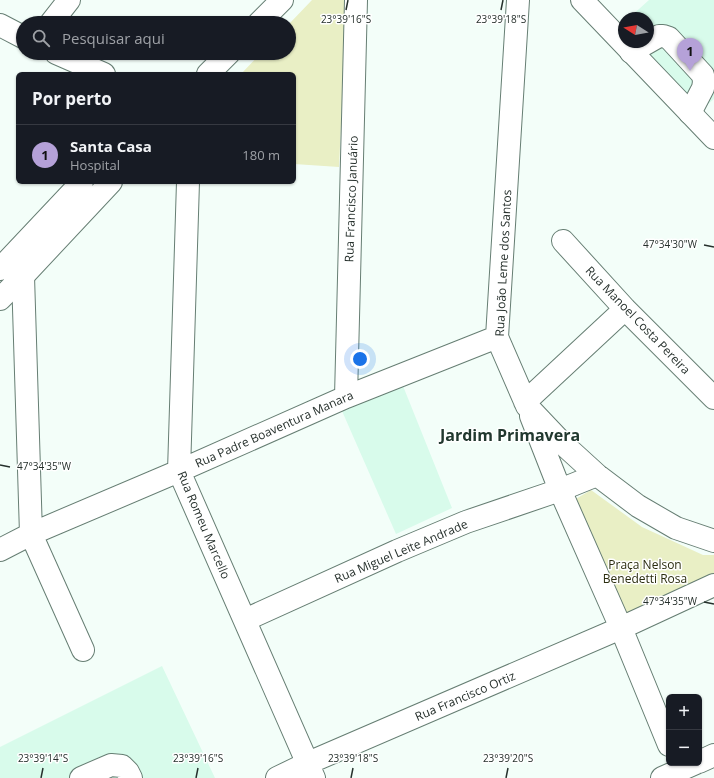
<!DOCTYPE html>
<html lang="pt">
<head>
<meta charset="utf-8">
<style>
  body { margin:0; font-family:"Open Sans",sans-serif; background:#242831; color:#f1f3f6 }
  .controls { position:absolute; right:12px; bottom:12px; display:grid; overflow:hidden; border-radius:6px; box-shadow:0 1px 3px #0004 }
  .controls button { width:36px; height:36px; display:grid; place-items:center; padding:0; border:0; border-bottom:1px solid #363941; background:#171b24; color:#f1f3f6; font:20px sans-serif }
  .compass { position:absolute; left:618px; top:12px; width:36px; height:36px; border-radius:50%; background:#171b24; box-shadow:0 1px 3px #0004; rotate:281deg }
  .you { position:absolute; left:360px; top:359px; width:14px; height:14px; margin:-10px; border:3px solid #fff; border-radius:50%; background:#1a73e8; box-shadow:0 0 0 6px #1a73e833 }
  .badge { display:grid; place-items:center; width:26px; height:26px; border-radius:50%; background:#b5a1d8; color:#111; font-size:13px; font-weight:700 }
  .pin { position:absolute; translate:-50% -33px; filter:drop-shadow(0 1px 2px #0008) }
  .pin::after { content:''; position:absolute; top:21px; width:14px; height:12px; background:inherit; clip-path:polygon(0 0,100% 0,50% 100%) }
  .list { margin:0; padding:0; list-style:none }
  h2 { display:flex; justify-content:space-between; align-items:center; height:52px; margin:0; padding:0 16px; font-size:17px }
  h2 small { font-size:13px; font-weight:400; color:#9ea1a6 }
  .list li { display:grid; grid-template-columns:26px 1fr auto; gap:12px; align-items:center; box-sizing:border-box; height:60px; padding:0 16px; border-top:1px solid #363941 }
  .list b { display:block; font-size:15px; white-space:nowrap }
  .list p { margin:0; font-size:13px; white-space:nowrap; color:#9ea1a6 }
  .list em { font-size:13px; font-style:normal; color:#9ea1a6 }
  .icon { flex:none; width:22px; height:22px; fill:none; stroke:currentColor; stroke-width:2; stroke-linecap:round; stroke-linejoin:round }
  .map { position:relative; flex:none; width:714px; height:778px; overflow:hidden }
  .search { position:absolute; background:#171b24; box-shadow:0 1px 3px #0004; left:16px; top:16px; width:280px; height:44px; display:flex; align-items:center; gap:10px; box-sizing:border-box; padding:0 14px; border-radius:22px; color:#9ea1a6; font-size:15px }
  .panel { position:absolute; background:#171b24; box-shadow:0 1px 3px #0004; left:16px; top:72px; width:280px; height:112px; border-radius:6px }
  .map>svg:first-child { display:block }
  .built { fill:#d8fbeb }
  .green { fill:#e9efc5 }
  .lines { fill:none; stroke-linecap:round; stroke-linejoin:round }
  .minor-casing { stroke:#667e73; stroke-width:24 }
  .major-casing { stroke:#667e73; stroke-width:24 }
  .minor { stroke:#fff; stroke-width:22 }
  .major { stroke:#fff; stroke-width:22 }
  .ticks { fill:none; stroke:#26302c; stroke-width:1.5 }
  .labels { text-anchor:middle; dominant-baseline:central; stroke-width:3; stroke-linejoin:round; paint-order:stroke }
  .street-label { font-size:12px; fill:#26302c; stroke:#fff }
  .park-label { font-size:12px; fill:#2b2d0f; stroke:#fff }
  .district-label { font-size:16px; font-weight:bold; fill:#22382f; stroke:#fff }
  .ticks-label { font-size:10px; text-anchor:middle; fill:#26302c; stroke:#fff; stroke-width:3; stroke-linejoin:round; paint-order:stroke }
</style>
</head>
<body>
<div class="map">
<svg width="714" height="778" viewBox="0 0 714 778">
  <rect width="100%" height="100%" fill="#f3fef9"/>
  <!-- built -->
  <path class="built" d="M649 0H714V99L702 109 638 42H648V18H629Z
    M403 386 452 508 396 534 342 411Z
    M162 666 215 778H0V747Z"/>
  <!-- green -->
  <path class="green" d="M312 0H347L339 167 294 164V74H241L261 53H289V24Z
    M591 490 642 527 703 555H714V582L625 622 574 500Z"/>
  <g class="lines">
    <defs>
      <path id="minor" d="M518 0 497 337 527 406 563 444 597 475 638 506 676 528 714 541
        M51 23 69 0
        M0 25 23 37
        M631 52 659 36H663L669 38 703 75 704 82 703 88 690 113
        M56 53 104 74
        M188 182 179 471 314 778
        M563 241 625 309 714 398
        M23 276 31 534 83 650
        M346 397 356 0
        M525 402 625 309
        M531 416 560 490 621 628 669 745
        M0 550 31 534 179 471 346 397 497 337
        M245 620 397 551 466 522 560 490 597 475
        M699 762 714 755
        M81 778 111 765 122 766 128 772 131 778
        M277 778 308 763 621 628 714 585
        M662 778 696 763"/>
      <path id="major" d="M582 0 714 138
        M259 23 282 0
        M208 74 229 53
        M0 269 82 182
        M0 299 23 276 111 182"/>
    </defs>
    <!-- minor casing -->
    <use href="#minor" class="minor-casing"/>
    <!-- major casing -->
    <use href="#major" class="major-casing"/>
    <!-- minor -->
    <use href="#minor" class="minor"/>
    <!-- major -->
    <use href="#major" class="major"/>
  </g>
  <!-- ticks -->
  <path class="ticks" d="M346 10 348 0M501 10 503 0M704 245 714 247M0 465 10 467M704 602 714 604M41 778 43 768M196 778 198 768M351 778 353 768M506 778 508 768"/>
  <g class="labels">
    <!-- street labels -->
    <g class="street-label">
      <text transform="translate(351 199) rotate(-88)">Rua Francisco Januário</text>
      <text transform="translate(503 263) rotate(-87)">Rua João Leme dos Santos</text>
      <text transform="translate(638 320) rotate(46)">Rua Manoel Costa Pereira</text>
      <text transform="translate(274 429) rotate(-24)">Rua Padre Boaventura Manara</text>
      <text transform="translate(204 525) rotate(67)">Rua Romeu Marcello</text>
      <text transform="translate(401 551) rotate(-23)">Rua Miguel Leite Andrade</text>
      <text transform="translate(465 696) rotate(-23)">Rua Francisco Ortiz</text>
    </g>
    <!-- park labels -->
    <g class="park-label">
      <text x="645" y="564">Praça Nelson<tspan x="645" dy="14">Benedetti Rosa</tspan></text>
    </g>
    <!-- district labels -->
    <g class="district-label">
      <text x="510" y="435">Jardim Primavera</text>
    </g>
  </g>
  <g class="ticks-label">
    <text x="346" y="23">23°39'16"S</text>
    <text x="501" y="23">23°39'18"S</text>
    <text x="670" y="248">47°34'30"W</text>
    <text x="44" y="470">47°34'35"W</text>
    <text x="670" y="605">47°34'35"W</text>
    <text x="43" y="762">23°39'14"S</text>
    <text x="198" y="762">23°39'16"S</text>
    <text x="353" y="762">23°39'18"S</text>
    <text x="508" y="762">23°39'20"S</text>
  </g>
</svg>
<div class="controls">
<button>+</button>
<button>−</button>
</div>
<svg class="compass" viewBox="-18 -18 36 36"><path d="M0-13l5 13h-10z" fill="#e53935"/><path d="M0 13l5-13h-10z" fill="#9ea1a6"/></svg>
<div class="you"></div>
<div class="pin badge" style="left:690px;top:71px">1</div>
<div class="search"><svg class="icon" aria-label="search" viewBox="0 0 24 24"><circle cx="10" cy="10" r="6"/><path d="M15 15l6 6"/></svg>Pesquisar aqui</div>
<section class="panel">
<h2>Por perto<small></small></h2>
<ul class="list">
<li><span class="badge">1</span><div><b>Santa Casa</b><p>Hospital</p></div><em>180 m</em></li>
</ul>
</section>
</div>
</body>
</html>
